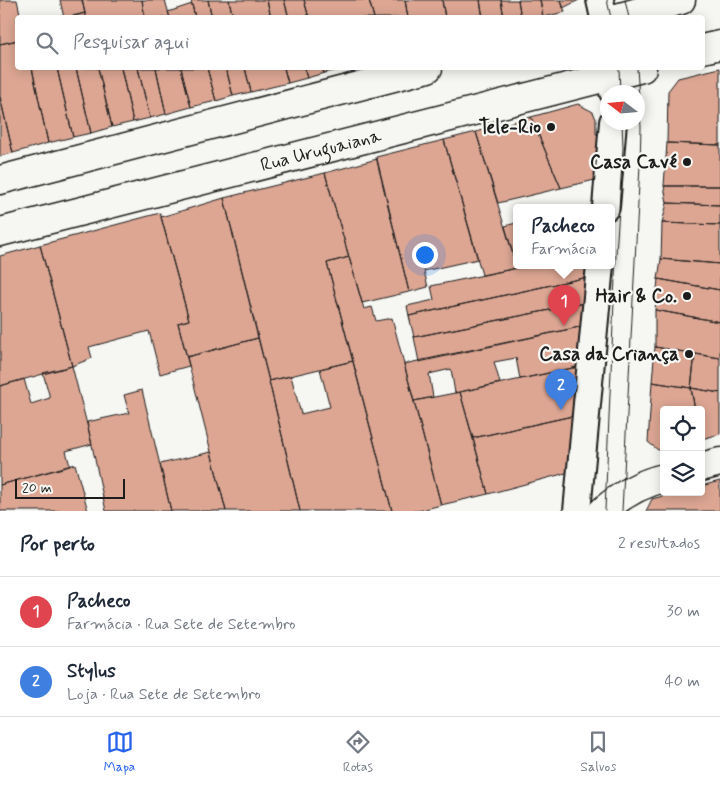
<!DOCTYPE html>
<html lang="pt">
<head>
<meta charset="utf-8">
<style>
  body { margin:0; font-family:Mynerve,sans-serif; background:#f2f2f3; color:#1f2937 }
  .controls { position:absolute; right:15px; bottom:15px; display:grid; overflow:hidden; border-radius:5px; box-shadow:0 2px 12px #0003 }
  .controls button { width:45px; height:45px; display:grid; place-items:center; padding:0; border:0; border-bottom:1px solid #e0e1e3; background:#fff; color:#1f2937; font:25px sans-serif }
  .compass { position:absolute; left:600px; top:85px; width:45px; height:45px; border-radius:50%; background:#fff; box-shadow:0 2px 12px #0003; rotate:286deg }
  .scale { position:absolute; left:15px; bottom:12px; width:110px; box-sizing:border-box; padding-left:5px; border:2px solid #1c1c1c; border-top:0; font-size:14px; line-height:18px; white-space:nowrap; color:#1c1c1c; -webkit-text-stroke:4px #f6f6f2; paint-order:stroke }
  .you { position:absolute; left:424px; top:254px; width:18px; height:18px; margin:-12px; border:4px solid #fff; border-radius:50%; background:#1a73e8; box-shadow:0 0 0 8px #1a73e833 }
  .badge { display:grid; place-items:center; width:32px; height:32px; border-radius:50%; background:#2563eb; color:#fff; font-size:16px; font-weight:700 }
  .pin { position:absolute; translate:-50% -41px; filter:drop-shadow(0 1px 2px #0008) }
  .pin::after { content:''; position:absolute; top:26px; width:18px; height:15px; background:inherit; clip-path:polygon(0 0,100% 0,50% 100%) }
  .popup { position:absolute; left:513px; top:204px; width:102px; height:65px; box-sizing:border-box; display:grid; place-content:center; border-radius:5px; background:#fff; filter:drop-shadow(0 1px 4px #0005); font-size:16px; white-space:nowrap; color:#747a83 }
  .popup b { font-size:19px; color:#1f2937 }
  .popup::after { content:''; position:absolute; left:50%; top:100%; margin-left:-10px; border:10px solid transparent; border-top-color:#fff }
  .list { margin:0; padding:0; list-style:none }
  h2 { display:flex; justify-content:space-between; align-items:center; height:65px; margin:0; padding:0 20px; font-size:21px }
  h2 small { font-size:16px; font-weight:400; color:#747a83 }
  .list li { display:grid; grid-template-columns:32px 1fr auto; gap:15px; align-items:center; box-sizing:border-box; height:70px; padding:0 20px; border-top:1px solid #e0e1e3 }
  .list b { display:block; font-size:19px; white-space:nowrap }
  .list p { margin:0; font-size:16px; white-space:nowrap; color:#747a83 }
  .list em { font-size:16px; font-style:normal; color:#747a83 }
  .icon { flex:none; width:28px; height:28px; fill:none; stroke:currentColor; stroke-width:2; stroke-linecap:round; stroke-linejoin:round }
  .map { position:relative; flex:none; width:720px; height:511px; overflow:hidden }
  .search { position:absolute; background:#fff; box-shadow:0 2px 12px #0003; left:15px; right:15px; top:15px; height:55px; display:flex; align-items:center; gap:12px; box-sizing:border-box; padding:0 18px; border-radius:5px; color:#747a83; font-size:19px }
  .sheet { height:205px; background:#fff }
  nav { display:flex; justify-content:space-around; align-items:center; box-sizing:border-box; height:70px; border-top:1px solid #e0e1e3; background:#fff; font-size:14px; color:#747a83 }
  nav a { display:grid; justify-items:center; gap:2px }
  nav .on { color:#2563eb }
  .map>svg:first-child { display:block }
  .building { fill:#dca693; stroke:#1c1c1c }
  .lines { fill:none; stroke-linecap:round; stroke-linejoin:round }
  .pedestrian-casing { stroke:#1c1c1c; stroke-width:30 }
  .minor-casing { stroke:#1c1c1c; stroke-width:31 }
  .tertiary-casing { stroke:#1c1c1c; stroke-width:31 }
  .pedestrian { stroke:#f6f6f2; stroke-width:26 }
  .minor { stroke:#f6f6f2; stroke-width:28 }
  .tertiary { stroke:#f6f6f2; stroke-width:28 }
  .tram { stroke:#1c1c1c; stroke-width:1 }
  .poi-dot { fill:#1c1c1c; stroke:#f6f6f2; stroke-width:2 }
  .labels { text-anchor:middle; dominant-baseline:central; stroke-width:4.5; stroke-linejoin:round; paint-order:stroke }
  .poi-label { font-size:19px; font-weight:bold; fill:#1c1c1c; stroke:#f6f6f2; text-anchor:end }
  .street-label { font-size:19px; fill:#1c1c1c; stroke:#f6f6f2 }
</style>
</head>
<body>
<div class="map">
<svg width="720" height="511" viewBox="0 0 720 511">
  <rect width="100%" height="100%" fill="#f6f6f2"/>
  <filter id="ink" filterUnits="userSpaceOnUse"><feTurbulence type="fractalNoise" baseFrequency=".02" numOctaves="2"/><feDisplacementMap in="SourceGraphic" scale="10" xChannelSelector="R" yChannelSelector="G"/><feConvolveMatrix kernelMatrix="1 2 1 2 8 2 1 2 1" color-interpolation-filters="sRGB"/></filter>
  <g filter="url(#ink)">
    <!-- building -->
    <path class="building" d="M0 0H17L21 18H18V40L0 44Z
      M60 0H82L85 13 64 18Z
      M82 0H142L145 18H86Z
      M142 0H165L170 18H145Z
      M191 0H208L212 18H195Z
      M208 0H229L233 18H212Z
      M229 0H267L271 18H233Z
      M267 0H284L289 18H271Z
      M284 0H304L309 18H289Z
      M304 0H369L374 18H309Z
      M369 0H405L408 18H374Z
      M405 0H442L445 18H408Z
      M442 0H480L483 18H445Z
      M480 0H501L504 18H483Z
      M501 0H518L521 18H504Z
      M518 0H540L543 17 521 18Z
      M540 0H561L565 12 543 17Z
      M561 0H579L563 8Z
      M192 4 195 18H170L168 12Z
      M85 13 86 18H69Z
      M18 40V68H32L48 143 13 153 0 97V44Z
      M32 68H57L73 137 48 143Z
      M57 68H76L91 133 73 137Z
      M76 68H98L112 127 91 133Z
      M98 68H121L133 122 112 127Z
      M121 68H138L150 118 133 122Z
      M138 68H156L166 114 150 118Z
      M156 68H181L191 107 166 114Z
      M181 68H207L216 101 191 107Z
      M207 68H226L233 96 216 101Z
      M226 68H245L251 92 233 96Z
      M245 68H284L288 83 251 92Z
      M284 68H304L307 78 288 83Z
      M304 68H322L324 73 307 78Z
      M322 68H347L324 73Z
      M720 68V145L667 143 668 91 678 78Z
      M0 97 13 153 0 156Z
      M578 104 593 112 596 119V134H603L599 179 561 188 531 117Z
      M531 117 561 188 498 203 476 132Z
      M476 132 517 268 482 275 444 140Z
      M444 140 478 259 424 271 428 287 409 292 376 157Z
      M667 143 720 145V186H664Z
      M377 159 409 292 362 303 325 173Z
      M325 173 349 257 327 263 353 361 269 381 224 198Z
      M664 186H720V205L667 203Z
      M224 198 258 338 187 357 178 323 189 320 161 217Z
      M667 203 720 205V225L662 223Z
      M160 213 189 320 178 323 189 366 160 374 149 331 89 347 92 358 72 366 40 245Z
      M516 223V265H532L517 268 505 226Z
      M662 223 720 225V264L661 259Z
      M40 245 72 366 0 386V256Z
      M349 257 364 309 372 307 376 321 392 318 441 505 418 511H392L327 263Z
      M661 259 720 264V290L658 279Z
      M532 265H590L588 277 409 316 407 306 434 300 431 286Z
      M588 277 585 303 414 337 409 316Z
      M658 279 720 290V322L655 310Z
      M585 303 584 326 419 362 414 337Z
      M655 310 720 322V358L655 347Z
      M584 326 582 366 520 379 516 358 494 362 500 383 455 393 451 369 429 374 433 397 414 401 404 364Z
      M258 338 269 381 300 511H226L187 357Z
      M655 347 695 354 691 388 652 382Z
      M695 354 720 358V393L691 388Z
      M353 361 392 511H300L269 381 291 376 301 414 330 407 320 369Z
      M72 366 92 444 66 451 70 466 0 485V386L24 379 31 404 50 398 43 373Z
      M582 366 577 415 473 438 460 392Z
      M652 382 691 388 695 410H664V449L658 450 648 442Z
      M691 388 720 393V434L702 439 701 410H695Z
      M142 390 171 511H106L87 422 129 413 124 395Z
      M460 392 488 494 441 505 414 401Z
      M577 415 571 470 566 473 488 494 473 438Z
      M211 452 226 511H171L160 464Z
      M75 464 88 511H0V485Z
      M720 481V511H646L652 499 678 492H701V486Z"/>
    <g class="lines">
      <defs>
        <path id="pedestrian" d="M600 0 604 18
          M611 68 613 92
          M606 207 613 122
          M577 511 600 265"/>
        <path id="minor" d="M701 467 720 462
          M603 511C620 496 642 483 664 478"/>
        <g id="tertiary">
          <path d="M617 18 681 0"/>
          <path d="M702 49 720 45"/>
          <path d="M0 180 428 68"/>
          <path id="s1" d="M0 232 642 68"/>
        </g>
      </defs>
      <!-- pedestrian casing -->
      <use href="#pedestrian" class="pedestrian-casing"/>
      <!-- minor casing -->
      <use href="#minor" class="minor-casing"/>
      <!-- tertiary casing -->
      <use href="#tertiary" class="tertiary-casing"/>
      <!-- pedestrian -->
      <use href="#pedestrian" class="pedestrian"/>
      <!-- minor -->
      <use href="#minor" class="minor"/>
      <!-- tertiary -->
      <use href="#tertiary" class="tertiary"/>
      <!-- tram -->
      <path class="tram" d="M607 0 611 18
        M625 0 629 18
        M619 68 620 92
        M605 511 616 254 623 148 622 122
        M622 511 640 165 641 127 637 68"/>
    </g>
  </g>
  <!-- markers -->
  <g class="poi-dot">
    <circle cx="551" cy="127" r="5"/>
    <circle cx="687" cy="162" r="5"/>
    <circle cx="687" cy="296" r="5"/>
    <circle cx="689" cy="354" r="5"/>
  </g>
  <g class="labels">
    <!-- poi labels -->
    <g class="poi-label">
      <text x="541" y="127">Tele-Rio</text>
      <text x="677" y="162">Casa Cavé</text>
      <text x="677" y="296">Hair &amp; Co.</text>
      <text x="679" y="354">Casa da Criança</text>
    </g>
    <!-- street labels -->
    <g class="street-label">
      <text stroke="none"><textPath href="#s1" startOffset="331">Rua Uruguaiana</textPath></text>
    </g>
  </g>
</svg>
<div class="controls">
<button><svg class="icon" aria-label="locate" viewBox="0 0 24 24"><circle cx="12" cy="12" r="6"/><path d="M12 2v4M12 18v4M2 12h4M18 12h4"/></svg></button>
<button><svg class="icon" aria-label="layers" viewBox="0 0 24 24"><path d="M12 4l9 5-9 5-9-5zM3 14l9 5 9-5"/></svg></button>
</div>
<svg class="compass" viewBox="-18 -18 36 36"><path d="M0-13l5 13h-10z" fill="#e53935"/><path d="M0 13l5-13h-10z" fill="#747a83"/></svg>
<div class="scale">20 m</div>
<div class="you"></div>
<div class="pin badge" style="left:564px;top:326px;background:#e0444e">1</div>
<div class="popup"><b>Pacheco</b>Farmácia</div>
<div class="pin badge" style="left:561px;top:410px;background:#3f7fe0">2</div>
<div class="search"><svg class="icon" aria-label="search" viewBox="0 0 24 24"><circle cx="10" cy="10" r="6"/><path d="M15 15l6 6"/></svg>Pesquisar aqui</div>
</div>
<section class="sheet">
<h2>Por perto<small>2 resultados</small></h2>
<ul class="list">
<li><span class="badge" style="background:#e0444e">1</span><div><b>Pacheco</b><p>Farmácia · Rua Sete de Setembro</p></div><em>30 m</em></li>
<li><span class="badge" style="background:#3f7fe0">2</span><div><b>Stylus</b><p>Loja · Rua Sete de Setembro</p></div><em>40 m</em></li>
</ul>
</section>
<nav>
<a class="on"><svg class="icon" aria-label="map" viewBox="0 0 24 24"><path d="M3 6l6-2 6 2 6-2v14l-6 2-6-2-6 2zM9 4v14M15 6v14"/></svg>Mapa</a>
<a><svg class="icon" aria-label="directions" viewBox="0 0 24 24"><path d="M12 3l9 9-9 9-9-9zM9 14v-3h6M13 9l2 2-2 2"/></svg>Rotas</a>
<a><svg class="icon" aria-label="saved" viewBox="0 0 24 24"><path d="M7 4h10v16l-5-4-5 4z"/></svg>Salvos</a>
</nav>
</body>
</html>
